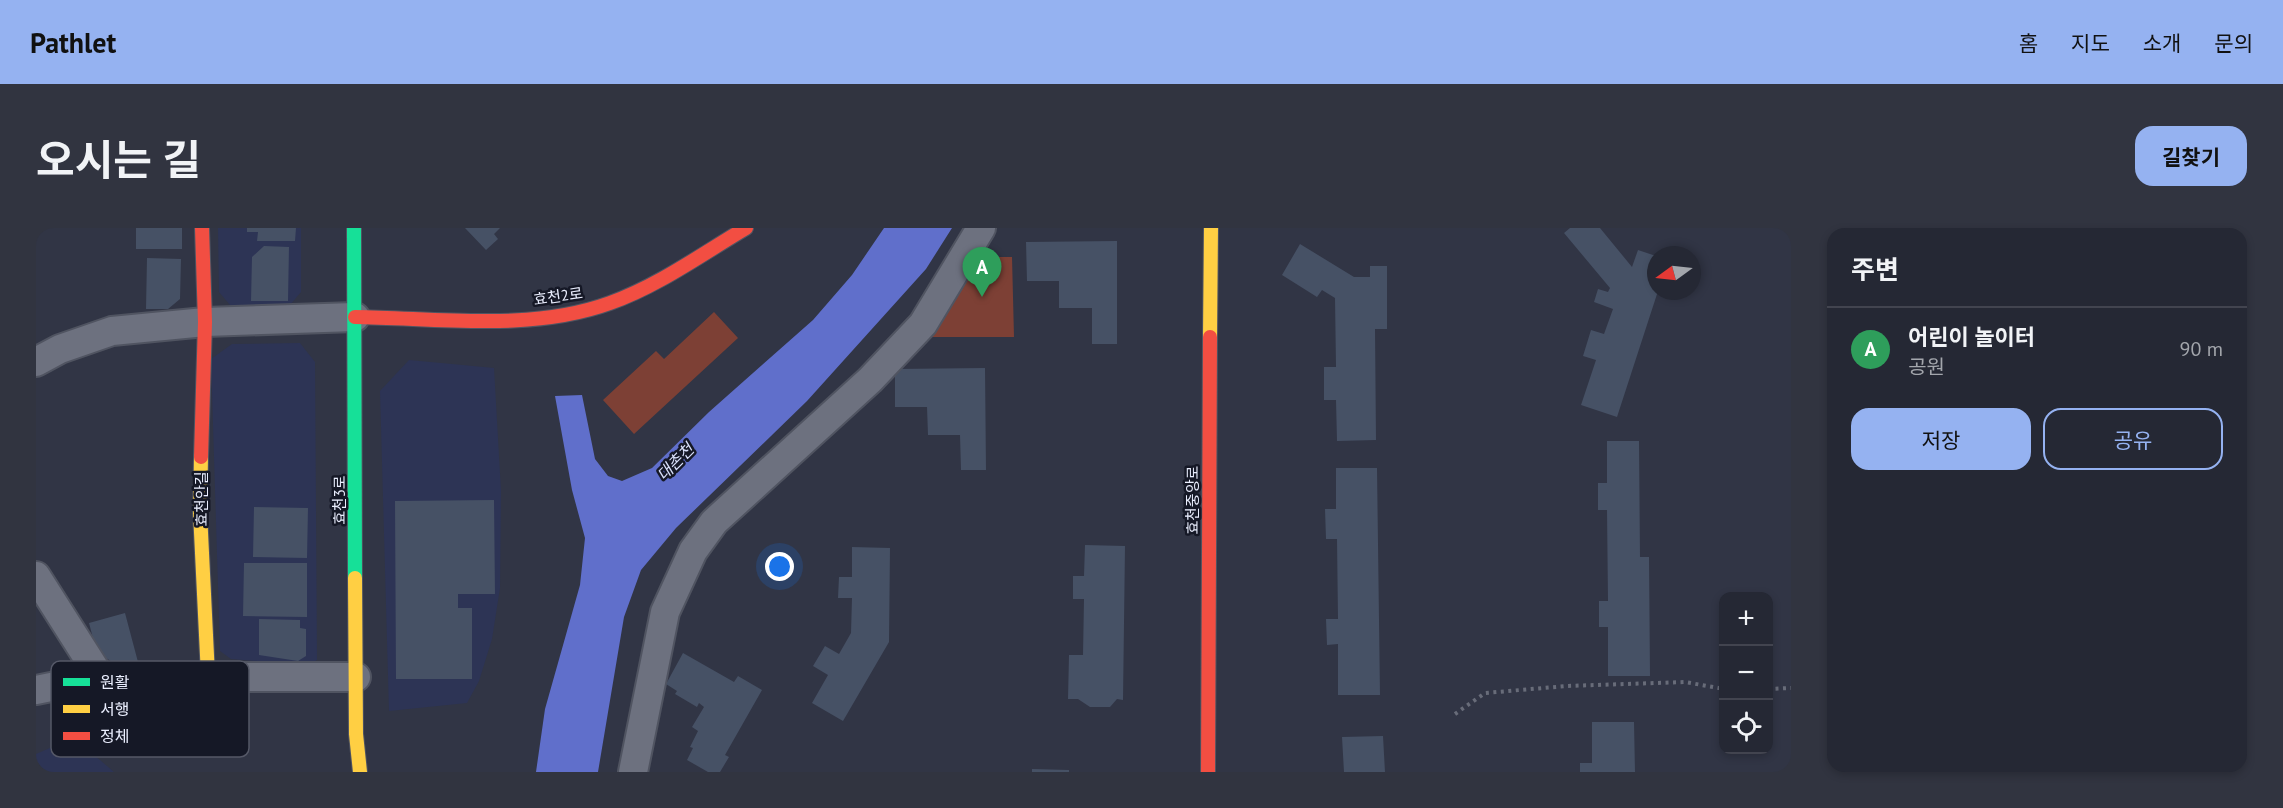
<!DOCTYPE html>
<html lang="ko">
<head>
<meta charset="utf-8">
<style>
  body { margin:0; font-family:"PT Sans","Noto Sans KR",sans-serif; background:#313440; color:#f1f3f6 }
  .controls { position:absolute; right:18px; bottom:18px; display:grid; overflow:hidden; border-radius:12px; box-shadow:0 3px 9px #0003 }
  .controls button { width:54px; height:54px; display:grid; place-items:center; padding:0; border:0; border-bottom:2px solid #42444f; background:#252834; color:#f1f3f6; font:30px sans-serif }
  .compass { position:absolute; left:1611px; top:18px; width:54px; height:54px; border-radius:50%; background:#252834; box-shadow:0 3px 9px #0003; rotate:255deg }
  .you { position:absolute; left:744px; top:339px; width:21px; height:21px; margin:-15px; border:4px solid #fff; border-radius:50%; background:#1a73e8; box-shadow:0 0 0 9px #1a73e833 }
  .badge { display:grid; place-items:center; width:39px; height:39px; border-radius:50%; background:#95b2f1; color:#fff; font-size:20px; font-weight:700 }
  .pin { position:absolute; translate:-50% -50px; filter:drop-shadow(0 2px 3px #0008) }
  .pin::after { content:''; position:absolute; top:32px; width:21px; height:18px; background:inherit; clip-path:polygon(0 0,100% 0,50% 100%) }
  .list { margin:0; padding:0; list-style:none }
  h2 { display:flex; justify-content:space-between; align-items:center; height:78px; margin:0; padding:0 24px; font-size:26px }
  h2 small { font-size:20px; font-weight:400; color:#a3a6ac }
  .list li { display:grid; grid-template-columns:39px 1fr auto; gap:18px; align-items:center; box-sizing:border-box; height:84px; padding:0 24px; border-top:2px solid #42444f }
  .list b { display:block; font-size:22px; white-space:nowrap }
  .list p { margin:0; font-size:20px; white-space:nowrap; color:#a3a6ac }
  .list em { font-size:20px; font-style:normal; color:#a3a6ac }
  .actions { display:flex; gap:12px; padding:18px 24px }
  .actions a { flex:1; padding:14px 0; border:2px solid #95b2f1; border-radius:18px; text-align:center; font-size:21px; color:#95b2f1 }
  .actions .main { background:#95b2f1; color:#111 }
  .icon { flex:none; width:33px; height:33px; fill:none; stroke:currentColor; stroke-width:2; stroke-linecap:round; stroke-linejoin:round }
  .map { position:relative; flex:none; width:1755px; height:544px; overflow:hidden; border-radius:18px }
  header { display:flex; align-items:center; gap:36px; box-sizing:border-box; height:84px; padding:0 30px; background:#95b2f1; color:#111 }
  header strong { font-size:28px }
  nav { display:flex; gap:33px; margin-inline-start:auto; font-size:21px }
  .intro { display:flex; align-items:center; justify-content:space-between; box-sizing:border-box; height:144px; padding:0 36px }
  h1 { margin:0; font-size:42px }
  .button { padding:15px 27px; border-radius:18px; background:#95b2f1; color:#111; font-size:21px; font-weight:700 }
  main { display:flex; gap:36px; padding:0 36px }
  aside { flex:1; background:#252834; border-radius:18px; box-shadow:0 3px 9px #0003 }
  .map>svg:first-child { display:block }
  .built { fill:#2d3455 }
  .green { fill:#7d4035 }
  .water { fill:#606fcb }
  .building { fill:#465165 }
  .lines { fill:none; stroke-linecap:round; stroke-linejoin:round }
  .street-casing { stroke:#505461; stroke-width:32 }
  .fast-casing { stroke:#505461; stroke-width:16 }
  .slow-casing { stroke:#505461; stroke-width:16 }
  .jam-casing { stroke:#505461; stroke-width:16 }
  .path { stroke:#686c79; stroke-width:4; stroke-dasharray:3 4.5; stroke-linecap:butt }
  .street { stroke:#6d717f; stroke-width:28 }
  .fast { stroke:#16e098; stroke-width:14 }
  .slow { stroke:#ffcf43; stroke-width:14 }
  .jam { stroke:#f24e42; stroke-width:14 }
  .labels { text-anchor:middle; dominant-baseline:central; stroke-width:5; stroke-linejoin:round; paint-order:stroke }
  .street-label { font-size:15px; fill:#eaeefe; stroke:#151826 }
  .water-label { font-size:16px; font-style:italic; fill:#dbe2fc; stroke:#151826 }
  .key { fill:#151826; stroke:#555867; stroke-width:1.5 }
  .key-label { font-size:16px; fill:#eaeefe }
</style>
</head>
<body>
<header>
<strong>Pathlet</strong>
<nav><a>홈</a><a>지도</a><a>소개</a><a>문의</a></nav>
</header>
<div class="intro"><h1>오시는 길</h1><a class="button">길찾기</a></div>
<main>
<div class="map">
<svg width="1755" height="544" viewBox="0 0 1755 544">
  <rect width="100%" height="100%" fill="#313545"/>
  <!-- built -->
  <path class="built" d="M182 0H265V64L254 77H194L183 64Z
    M264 115 279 134 281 432 272 437 195 431 184 423 175 131 196 116Z
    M373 132 458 140 465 263 464 360 456 411 443 453 431 475 353 483 344 163Z
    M30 513 57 526 78 544H0V526Z"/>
  <!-- green -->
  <path class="green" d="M938 29H976L978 109H891Z
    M678 84 702 110 598 206 567 172 620 123 628 131Z"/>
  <!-- water -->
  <path class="water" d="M848 0H916L890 41 771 173 640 300 605 342 588 389 562 544H500L509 481 544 357 549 310 536 262 519 168 546 167 559 231 572 248 586 253 616 240 673 184 777 92 816 47Z"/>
  <!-- building -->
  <path class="building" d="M100 0H146V21H100Z
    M211 0H260L259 13H221L222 4H211Z
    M429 0H464L458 6 462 11 450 22Z
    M1534 0H1564L1596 39 1602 22 1620 28V63H1622L1581 189 1545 177 1560 132 1547 128 1555 102 1568 106 1577 81 1558 74 1562 61 1572 64 1574 60 1528 5Z
    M1081 13V116H1056V80H1023V53H991L990 14Z
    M1264 16 1318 49H1334V38H1351V101H1339L1340 212 1301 213 1300 172H1288V139H1300L1299 70 1286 62 1281 69 1246 47Z
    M228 18 253 19 252 73H215L216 29Z
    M111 30 145 31 144 71 132 81H110Z
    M949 140 950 242H925L924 207H892L891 179H859V141Z
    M1571 213H1603L1604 329H1613L1614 448H1572V399H1563V373H1572L1571 282H1562V255H1571Z
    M1300 240H1341L1344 467H1302V416L1291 417 1290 391H1302L1301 311H1290L1289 281H1300Z
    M458 272 459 366H422V380H436V451H360L359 273Z
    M218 279 272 280 271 330 217 329Z
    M1049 317 1089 318 1087 472 1081 471 1074 479H1054L1042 471H1032L1033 427H1047L1048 371H1037V348H1048Z
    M816 319 854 320 853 414 807 493 776 475 792 447 777 438 789 418 803 426 815 405 816 370H802L803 349H816Z
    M208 335H271V389L207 388Z
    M89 385 102 434 85 439 68 429 58 414 53 395Z
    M223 391 264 392V400L270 401V428L262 433 223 427Z
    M647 425 698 454 702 448 726 462 689 527 693 529 684 544H672L651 532 657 520 654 519 662 503 656 499 668 479 663 475 661 479 639 466 641 463 630 456Z
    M1556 494H1598L1599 544H1544V535H1556Z
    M1347 508 1349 544H1308L1306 509Z
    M996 541 1033 542V544H996Z"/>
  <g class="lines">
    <defs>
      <path id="street" d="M0 134 24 121 76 103 169 94 319 89
        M0 348 64 449
        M0 462 64 449H320
        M597 544 629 384 657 323 678 294 834 152 887 96 945 0"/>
      <path id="fast" d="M318 0 319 350"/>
      <path id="slow" d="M1174 109 1175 0
        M165 229 164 284 172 448
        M319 350 320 506 324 544"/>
      <path id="jam" d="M319 89C402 90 494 104 574 75 622 58 666 26 710 0
        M165 229 169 94 166 0
        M1172 544 1174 109"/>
    </defs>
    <!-- street casing -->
    <use href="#street" class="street-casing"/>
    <!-- fast casing -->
    <use href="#fast" class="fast-casing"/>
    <!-- slow casing -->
    <use href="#slow" class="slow-casing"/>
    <!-- jam casing -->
    <use href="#jam" class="jam-casing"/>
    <!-- path -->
    <path class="path" d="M1732 461 1755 460
      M1419 486 1449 465 1531 458 1649 454 1688 461"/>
    <!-- street -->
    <use href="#street" class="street"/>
    <!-- fast -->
    <use href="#fast" class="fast"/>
    <!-- slow -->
    <use href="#slow" class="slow"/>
    <!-- jam -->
    <use href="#jam" class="jam"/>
  </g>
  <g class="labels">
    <!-- street labels -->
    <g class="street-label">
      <text transform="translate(522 68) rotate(-8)">효천2로</text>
      <text transform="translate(165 271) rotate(-90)">효천안길</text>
      <text transform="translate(303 272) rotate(-90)">효천3로</text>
      <text transform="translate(1156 272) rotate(-90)">효천중앙로</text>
    </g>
    <!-- water labels -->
    <g class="water-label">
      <text transform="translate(639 234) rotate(-45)">대촌천</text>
    </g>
  </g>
  <!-- legend -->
  <rect x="15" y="433" width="198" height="96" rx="9" class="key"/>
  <rect x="27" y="450" width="27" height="8" fill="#16e098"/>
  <rect x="27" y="477" width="27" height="8" fill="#ffcf43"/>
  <rect x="27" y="504" width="27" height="8" fill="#f24e42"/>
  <g class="key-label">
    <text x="64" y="460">원활</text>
    <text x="64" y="487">서행</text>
    <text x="64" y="514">정체</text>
  </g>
</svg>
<div class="controls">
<button>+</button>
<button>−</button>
<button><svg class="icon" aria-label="locate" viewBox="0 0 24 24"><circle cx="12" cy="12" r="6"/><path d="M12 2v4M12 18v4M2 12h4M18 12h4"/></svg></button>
</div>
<svg class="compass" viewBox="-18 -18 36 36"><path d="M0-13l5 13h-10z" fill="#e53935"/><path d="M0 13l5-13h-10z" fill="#a3a6ac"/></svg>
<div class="you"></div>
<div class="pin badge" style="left:946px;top:69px;background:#2e9e5b">A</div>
</div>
<aside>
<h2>주변<small></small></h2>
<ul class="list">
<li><span class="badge" style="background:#2e9e5b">A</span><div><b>어린이 놀이터</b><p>공원</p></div><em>90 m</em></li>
</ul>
<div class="actions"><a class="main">저장</a><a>공유</a></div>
</aside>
</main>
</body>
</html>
